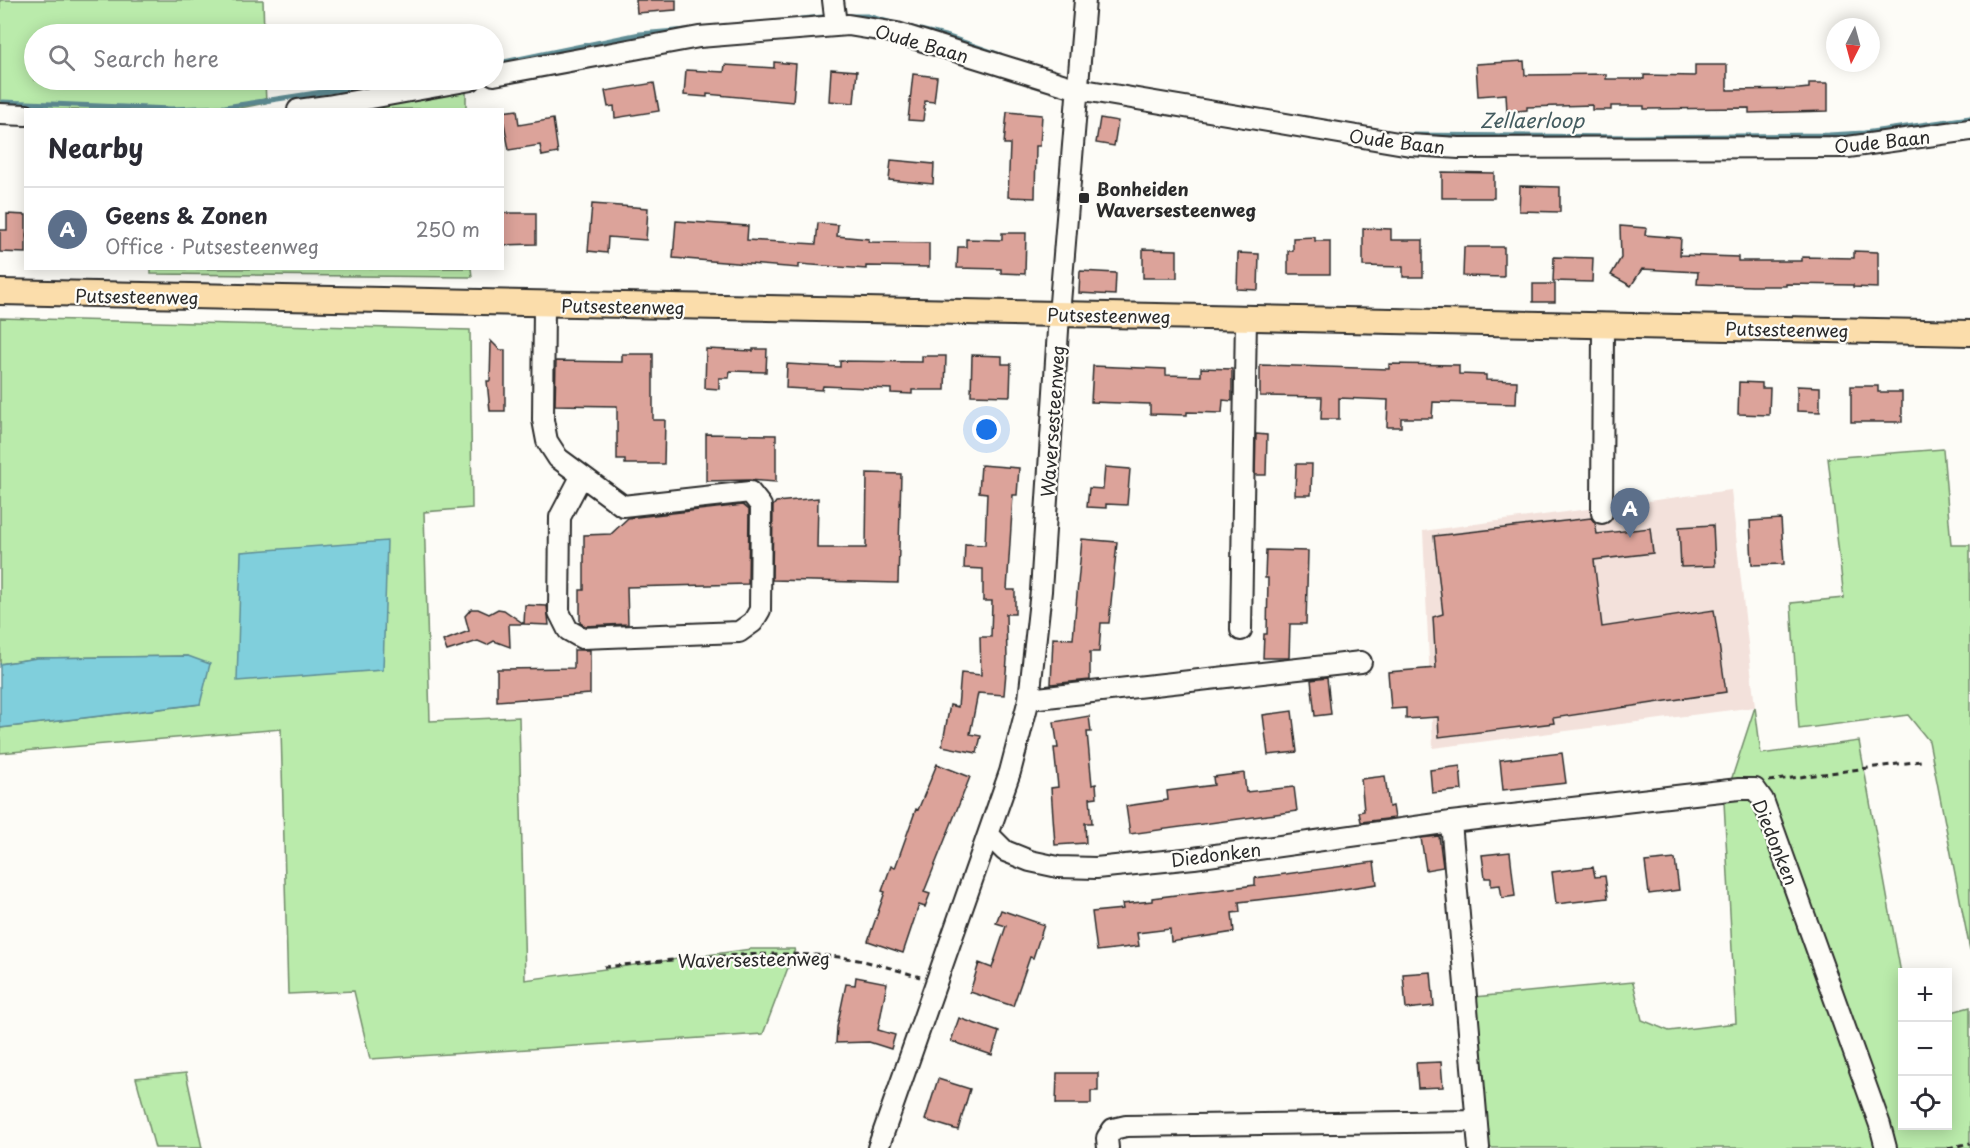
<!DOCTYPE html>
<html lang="en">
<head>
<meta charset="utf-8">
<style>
  body { margin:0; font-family:"Playpen Sans",sans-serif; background:#f2f2f3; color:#2b2b33 }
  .controls { position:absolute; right:18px; bottom:18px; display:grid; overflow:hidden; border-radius:0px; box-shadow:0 3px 15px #0003 }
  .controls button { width:54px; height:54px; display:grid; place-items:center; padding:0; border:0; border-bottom:2px solid #e1e1e2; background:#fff; color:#2b2b33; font:30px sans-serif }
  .compass { position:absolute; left:1826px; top:18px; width:54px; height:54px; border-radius:50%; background:#fff; box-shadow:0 3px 15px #0003; rotate:186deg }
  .you { position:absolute; left:987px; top:430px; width:21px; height:21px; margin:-15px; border:4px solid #fff; border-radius:50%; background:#1a73e8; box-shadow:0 0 0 9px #1a73e833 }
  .badge { display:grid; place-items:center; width:39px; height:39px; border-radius:50%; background:#2b2b2b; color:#fff; font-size:20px; font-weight:700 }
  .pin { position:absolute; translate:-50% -50px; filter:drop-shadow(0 2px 3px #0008) }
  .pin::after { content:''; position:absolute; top:32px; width:21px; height:18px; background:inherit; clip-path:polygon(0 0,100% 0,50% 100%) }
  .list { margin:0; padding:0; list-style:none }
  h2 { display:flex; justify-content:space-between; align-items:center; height:78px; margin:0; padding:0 24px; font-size:26px }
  h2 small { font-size:20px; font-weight:400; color:#7c7c81 }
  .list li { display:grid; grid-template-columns:39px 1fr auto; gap:18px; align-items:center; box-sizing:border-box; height:84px; padding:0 24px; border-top:2px solid #e1e1e2 }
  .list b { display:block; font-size:22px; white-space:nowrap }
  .list p { margin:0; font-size:20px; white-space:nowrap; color:#7c7c81 }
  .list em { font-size:20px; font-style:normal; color:#7c7c81 }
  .icon { flex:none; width:33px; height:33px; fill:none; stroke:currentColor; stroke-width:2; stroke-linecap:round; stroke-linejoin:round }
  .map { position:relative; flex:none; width:1970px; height:1148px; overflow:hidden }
  .search { position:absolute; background:#fff; box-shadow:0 3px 15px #0003; left:24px; top:24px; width:480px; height:66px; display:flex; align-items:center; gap:15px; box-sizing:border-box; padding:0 21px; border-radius:33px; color:#7c7c81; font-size:22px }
  .panel { position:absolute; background:#fff; box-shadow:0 3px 15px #0003; left:24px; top:108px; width:480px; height:162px; border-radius:0px }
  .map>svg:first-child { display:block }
  .built { fill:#f3e1db }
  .green { fill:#baebab; stroke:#728b6b; stroke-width:1.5 }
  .water { fill:#80cfdc; stroke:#5e8d95; stroke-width:1.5 }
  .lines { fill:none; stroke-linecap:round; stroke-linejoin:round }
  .stream { stroke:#5e8d95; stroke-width:5 }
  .building { fill:#dca39a; stroke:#2b2b2b; stroke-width:1.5 }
  .minor-casing { stroke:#2b2b2b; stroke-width:24 }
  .major-casing { stroke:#2b2b2b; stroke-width:28 }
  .path { stroke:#2b2b2b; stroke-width:3; stroke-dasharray:6 4.5; stroke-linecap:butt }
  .minor { stroke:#fdfcf7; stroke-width:20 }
  .major { stroke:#fbddab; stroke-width:24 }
  .poi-dot { fill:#2b2b2b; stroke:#fdfcf7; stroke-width:2 }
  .labels { text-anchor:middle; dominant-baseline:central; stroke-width:4.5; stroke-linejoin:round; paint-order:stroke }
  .street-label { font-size:18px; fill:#2b2b2b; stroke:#fdfcf7 }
  .poi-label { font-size:18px; font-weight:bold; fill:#2b2b2b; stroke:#fdfcf7; text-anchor:start }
  .water-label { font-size:20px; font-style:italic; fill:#445c60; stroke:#fdfcf7 }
</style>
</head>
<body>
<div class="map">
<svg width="1970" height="1148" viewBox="0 0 1970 1148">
  <rect width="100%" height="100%" fill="#fdfcf7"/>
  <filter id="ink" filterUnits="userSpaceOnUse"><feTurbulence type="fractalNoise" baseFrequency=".0167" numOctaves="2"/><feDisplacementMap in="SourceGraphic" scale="12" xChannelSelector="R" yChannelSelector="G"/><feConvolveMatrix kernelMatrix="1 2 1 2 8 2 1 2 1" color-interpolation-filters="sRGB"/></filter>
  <g filter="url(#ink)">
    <!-- built -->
    <path class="built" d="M1731 490 1755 707 1433 748 1423 531Z"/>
    <!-- green -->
    <path class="green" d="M0 0H263L264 34H34V80H265L266 103 231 110H53L0 105Z
      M466 91V109H326Z
      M151 269 471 268 472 277 151 274Z
      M0 318 470 330 472 508 424 512 430 721 519 717 525 980 751 949H795L763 1034 370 1059 354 991 288 994 281 729 0 753V728L200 704 188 656 37 658 0 664Z
      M1943 449 1951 545H1970V950L1929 741 1908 715 1799 729 1791 603 1844 598 1828 458Z
      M1755 707 1761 754 1859 741 1902 979V1126H1948V1013L1970 1007V1148H1866L1860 1146 1843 1148H1484L1474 997 1633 982 1642 1020 1669 1031 1736 1023 1724 802Z
      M186 1073 202 1148H155L136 1078Z"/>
    <!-- water -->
    <path class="water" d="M387 541 383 670 237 681 241 552Z
      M188 656 210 664 200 704 0 728V664L37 658Z"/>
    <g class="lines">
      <!-- stream -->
      <path class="stream" d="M848 16H867L892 23
        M800 19 823 17
        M912 28 949 37 1001 55
        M494 64 640 34 687 30
        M3 102 171 109 225 107 401 80
        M1407 135 1635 137 1829 135 1864 133 1970 118"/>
    </g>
    <!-- building -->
    <path class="building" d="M636 0H676V10L637 13Z
      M1524 61 1525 75 1606 74V79H1644V75L1695 76V65H1727V90L1799 89 1809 88V83H1828V111L1749 113V108L1644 109V106H1611V110H1592V105L1527 107V110L1507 112 1506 94 1478 96 1476 64Z
      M774 62 796 64 793 102 707 94V97L684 95 686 70 724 72 725 65 774 68Z
      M831 69 857 71 854 103 829 101Z
      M913 74 937 77 934 102 925 101 923 121 908 120Z
      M654 83 659 111 615 118 614 106 608 107 605 91Z
      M517 110 519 125 553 119 558 153 542 156 540 145 509 150 502 112Z
      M1007 112 1042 115 1040 146H1036L1035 198 1008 197 1010 144H1004Z
      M1100 118 1118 121 1114 146 1096 143Z
      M891 160 934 164 933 184 889 180Z
      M1442 172 1494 173V198H1442Z
      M1520 186 1560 187V212L1519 211Z
      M592 204 648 208 646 240 608 237 607 253 588 251Z
      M502 213H536V244L502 245Z
      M7 214 26 215V253L0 252V230H7Z
      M676 221 748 226 747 240 816 244 818 223 838 225 837 236 869 239 868 242 929 243V267L866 266V269L799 264V268L673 258Z
      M1620 226 1646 228 1645 235 1681 238 1680 255 1738 257V261H1802V257L1854 258V251L1878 252V288L1853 287V285L1786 284V286H1752L1697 284 1698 272 1642 269 1631 286 1611 275 1621 258Z
      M1363 228 1391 229V240H1423V277H1403V267L1363 266Z
      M1002 233H1026L1025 274 1001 273V269L957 268 958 247H966V239L1002 240Z
      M1315 237V241H1330V274H1288V251H1293V238Z
      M1464 247H1504V277L1463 276Z
      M1143 249 1177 250V278H1143Z
      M1238 253 1259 254 1258 290 1237 289Z
      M1554 257 1593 258 1592 282 1553 281Z
      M1080 271 1116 273 1115 295 1079 293Z
      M1533 284H1555V302H1533Z
      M491 341 500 350H505V411H490L487 381H490Z
      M706 349 753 351V349H767L766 372 730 371 729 378H719V389L705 388Z
      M622 354H653V420H665L664 464H625V460H617V406L555 405 556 361 622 362Z
      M972 355 1002 356V364H1011L1010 396 971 395Z
      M922 356H946L945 390H912V394L891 393V389L823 386 822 390 786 388 787 364 840 367V361L922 362Z
      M1389 364 1459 365V374L1486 375V380L1517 381 1516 404 1433 402 1432 418H1401V427H1387L1388 400 1339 398V419H1321L1322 397 1260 396V365L1389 369Z
      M1093 366 1166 369V375L1201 376V368L1232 369V401L1223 400 1222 413 1187 412V415L1150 414V404L1091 402Z
      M1739 382 1762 383V388H1770L1769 415 1738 414Z
      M1797 386 1820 387V412L1797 411Z
      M1851 386H1878V392H1902V422H1851Z
      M706 434 776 435V482L749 480 706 481Z
      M1256 434 1267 435 1266 475H1255Z
      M1296 464H1312L1311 495H1295Z
      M981 465 1019 468 1017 495H1013L1007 590H1015V614H1006L1007 660 1004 695 978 693 970 734 981 736 977 753 942 746 950 705 958 707 961 673 981 675 980 637H991L992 601H983V569L964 568 965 544 985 545 987 493 979 492Z
      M1105 467 1130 469 1127 505 1106 504V508L1087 507 1089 488 1103 489Z
      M867 473 901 474 898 583 772 580 773 506 776 502 818 498 817 548H866Z
      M743 505 749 510 748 584 627 587 628 624 585 626 580 623V590H584V535L611 534 628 518Z
      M1591 518 1595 523 1597 534 1650 528 1653 553 1594 560 1602 627 1714 610 1726 692 1553 718 1554 723 1439 737 1438 717 1406 719V708L1391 709 1388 672 1436 668 1433 617 1443 614 1434 536Z
      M1781 519 1784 564 1752 565 1750 521Z
      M1713 525 1715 566 1681 567 1679 527Z
      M1082 539 1117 542 1109 623H1101L1099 652H1090V680L1051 684 1053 638 1073 639Z
      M1266 550 1308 551 1306 624H1290L1289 658H1263L1264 634H1267L1268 578H1265Z
      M525 605 547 606 549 625 524 624Z
      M471 609H478L489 614 498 609 504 610 524 624H509L510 647 494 641 487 645 478 641 447 651 443 641 469 631 465 616Z
      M574 650H590V694L497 701V669L574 668Z
      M1327 678 1331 714 1315 716 1311 680Z
      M1292 711 1297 752 1268 755 1263 715Z
      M1089 716 1091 732H1087L1092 785 1096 784 1097 797 1090 798 1092 823H1085L1086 843 1055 845 1051 788 1058 787 1054 748H1058L1054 722Z
      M1562 753 1566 783 1503 790 1500 760Z
      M937 764 970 777 924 892 930 894 925 907 919 905 903 953 868 941 885 892 882 891 891 866 895 868 916 809 918 810Z
      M1460 766 1462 790 1432 793 1430 770Z
      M1244 773 1246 792 1294 787 1297 811 1130 834 1126 806 1168 800 1167 791 1214 785 1213 777Z
      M1385 776 1389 807 1393 806 1395 818 1361 822 1359 812 1364 811 1361 779Z
      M1439 836 1443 867 1426 870 1421 838Z
      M1510 852 1515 896 1502 898 1500 885 1491 886V878H1485L1482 855Z
      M1675 859 1679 890 1649 894 1645 862Z
      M1374 862 1377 884 1310 894 1239 902 1240 912 1232 913 1234 932 1171 942 1170 929 1137 933 1139 946 1097 951 1092 912 1123 909 1122 904 1152 901V898L1255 885V878Z
      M1593 867 1595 877 1605 876 1608 898 1556 904 1552 872Z
      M1001 910 1044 925 1033 958 1030 957 1013 1006 970 992 979 963 992 968 1006 926 996 923Z
      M1431 972 1434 1006 1406 1009 1403 974Z
      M856 977 887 983 878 1030 895 1035 891 1049 869 1042 836 1043 837 1027 846 984 855 985Z
      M959 1018 999 1032 992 1055 951 1041Z
      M1441 1062 1443 1087 1418 1088 1416 1063Z
      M1057 1073H1098V1091H1091V1104H1056Z
      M938 1079 970 1089 958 1130 925 1120Z"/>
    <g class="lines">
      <defs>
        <path id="minor" d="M833 0 836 25
          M494 75 699 37 848 25 897 33 1078 89 1410 145 1459 148 1848 147 1970 130
          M298 110 327 106 471 80
          M0 114 26 115
          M544 305 543 420 547 441 558 458 623 506 750 492 761 506 760 610 753 622 739 632 582 638 568 630 559 612 560 517 581 477
          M1602 513 1603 326
          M1241 630 1246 317
          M1029 699 1361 662
          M1451 822 1479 1148
          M989 835 1005 851 1030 861 1058 867 1096 868 1194 858 1451 822 1685 795 1739 789H1755L1763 800 1880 1125 1886 1148
          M878 1148 1010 772 1029 699 1041 591 1059 315 1085 0
          M1108 1148 1107 1138 1113 1129 1126 1126 1476 1121"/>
        <path id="major" d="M0 292 1970 333"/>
      </defs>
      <!-- minor casing -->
      <use href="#minor" class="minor-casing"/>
      <!-- major casing -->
      <use href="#major" class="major-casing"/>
      <!-- path -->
      <path class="path" d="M1769 781 1921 761
        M604 967C682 959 762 949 839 957 866 960 894 969 920 977
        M1948 1148 1970 1143"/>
      <!-- minor -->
      <use href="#minor" class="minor"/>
      <!-- major -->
      <use href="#major" class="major"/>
    </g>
  </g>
  <!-- markers -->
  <rect class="poi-dot" x="1078" y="192" width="12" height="12" rx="3"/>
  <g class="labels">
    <!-- street labels -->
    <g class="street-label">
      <text transform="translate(922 43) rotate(16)">Oude Baan</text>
      <text transform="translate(1397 141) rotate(7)">Oude Baan</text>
      <text transform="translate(1882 141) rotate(-6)">Oude Baan</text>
      <text transform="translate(137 296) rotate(1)">Putsesteenweg</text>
      <text transform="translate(623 306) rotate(1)">Putsesteenweg</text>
      <text transform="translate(1109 315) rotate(1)">Putsesteenweg</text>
      <text transform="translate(1787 329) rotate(1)">Putsesteenweg</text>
      <text transform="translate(1052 421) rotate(-86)">Waversesteenweg</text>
      <text transform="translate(1776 842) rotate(68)">Diedonken</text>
      <text transform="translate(1216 854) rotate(-7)">Diedonken</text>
      <text transform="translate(754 959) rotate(-1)">Waversesteenweg</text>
    </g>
    <!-- poi labels -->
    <g class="poi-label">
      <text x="1096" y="188">Bonheiden<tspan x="1096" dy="21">Waversesteenweg</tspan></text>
    </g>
    <!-- water labels -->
    <g class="water-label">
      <text x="1532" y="120">Zellaerloop</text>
    </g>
  </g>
</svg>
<div class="controls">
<button>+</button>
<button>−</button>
<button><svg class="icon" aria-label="locate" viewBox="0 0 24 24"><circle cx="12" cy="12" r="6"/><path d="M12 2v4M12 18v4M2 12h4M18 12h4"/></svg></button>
</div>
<svg class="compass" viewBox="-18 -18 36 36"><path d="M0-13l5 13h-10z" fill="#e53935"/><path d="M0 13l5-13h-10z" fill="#7c7c81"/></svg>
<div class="you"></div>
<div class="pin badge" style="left:1630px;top:538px;background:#5c6f8a">A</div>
<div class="search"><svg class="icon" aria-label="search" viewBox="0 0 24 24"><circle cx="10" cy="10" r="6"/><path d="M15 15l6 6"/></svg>Search here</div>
<section class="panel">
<h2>Nearby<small></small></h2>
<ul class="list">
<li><span class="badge" style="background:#5c6f8a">A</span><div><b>Geens &amp; Zonen</b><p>Office · Putsesteenweg</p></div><em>250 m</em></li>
</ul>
</section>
</div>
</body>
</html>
